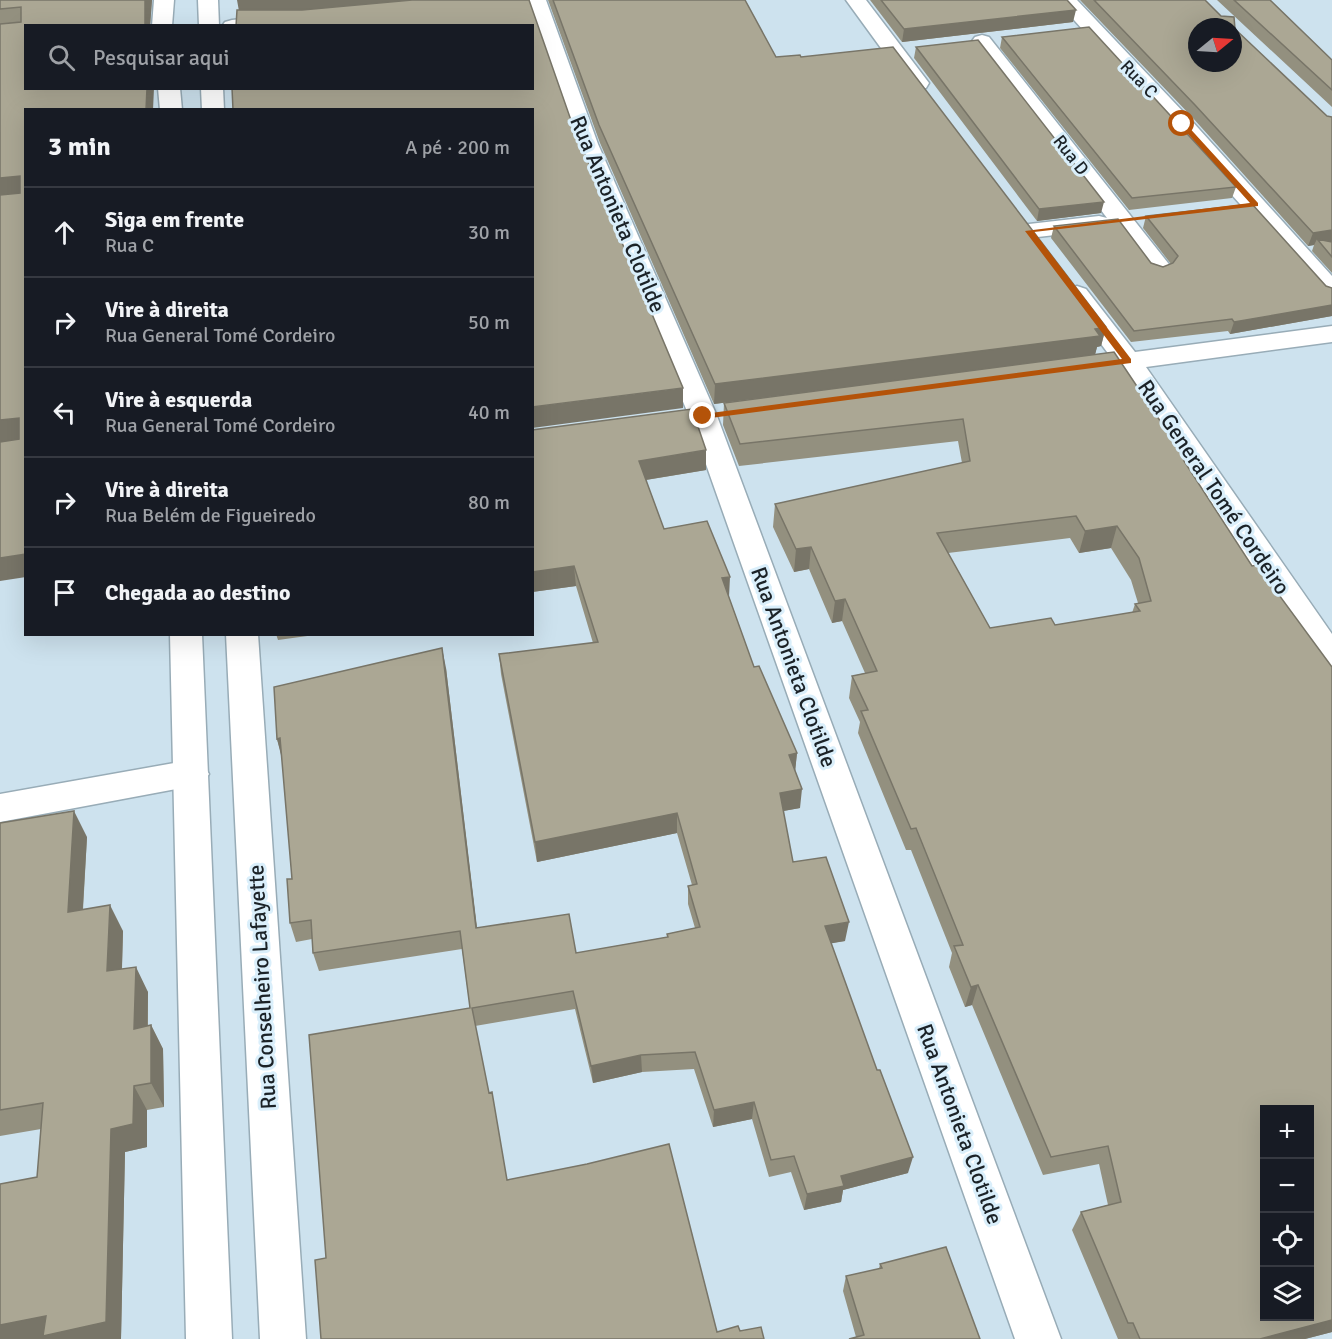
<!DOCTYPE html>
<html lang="pt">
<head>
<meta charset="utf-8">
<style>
  body { margin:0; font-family:Signika,sans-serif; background:#20242c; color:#f1f3f6 }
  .controls { position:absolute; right:18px; bottom:18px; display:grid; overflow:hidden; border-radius:0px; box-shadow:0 6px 24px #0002 }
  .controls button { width:54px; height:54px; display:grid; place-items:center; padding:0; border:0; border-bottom:2px solid #363941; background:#171b24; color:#f1f3f6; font:30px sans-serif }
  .compass { position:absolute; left:1188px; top:18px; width:54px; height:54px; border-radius:50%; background:#171b24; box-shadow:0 6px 24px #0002; rotate:72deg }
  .stop { position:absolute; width:18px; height:18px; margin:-14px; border:4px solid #b45309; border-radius:50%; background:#fff }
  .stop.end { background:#b45309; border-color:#fff; box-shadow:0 2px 6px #0008 }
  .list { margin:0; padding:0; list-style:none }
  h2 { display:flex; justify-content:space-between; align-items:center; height:78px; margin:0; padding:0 24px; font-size:26px }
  h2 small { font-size:20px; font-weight:400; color:#9ea1a6 }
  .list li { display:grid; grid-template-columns:39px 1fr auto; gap:18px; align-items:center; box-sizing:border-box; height:90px; padding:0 24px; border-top:2px solid #363941 }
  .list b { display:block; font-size:22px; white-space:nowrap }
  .list p { margin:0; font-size:20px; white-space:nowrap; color:#9ea1a6 }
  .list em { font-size:20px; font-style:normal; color:#9ea1a6 }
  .icon { flex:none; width:33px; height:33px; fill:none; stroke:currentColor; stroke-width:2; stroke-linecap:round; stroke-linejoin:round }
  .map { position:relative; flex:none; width:1332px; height:1339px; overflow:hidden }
  .search { position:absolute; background:#171b24; box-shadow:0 6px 24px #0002; left:24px; top:24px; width:510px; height:66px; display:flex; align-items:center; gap:15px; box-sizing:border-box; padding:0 21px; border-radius:0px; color:#9ea1a6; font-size:22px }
  .panel { position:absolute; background:#171b24; box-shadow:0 6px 24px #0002; left:24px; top:108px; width:510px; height:528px; border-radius:0px }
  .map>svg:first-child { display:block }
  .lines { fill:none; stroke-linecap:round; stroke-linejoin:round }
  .minor-casing { stroke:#98acb7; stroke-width:3 }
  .tertiary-casing { stroke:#98acb7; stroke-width:3 }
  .minor { fill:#fff; fill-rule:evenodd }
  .tertiary { fill:#fff; fill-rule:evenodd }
  .wall { fill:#93907f; fill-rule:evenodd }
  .shaded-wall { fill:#787568 }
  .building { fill:#aba794; stroke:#787568; stroke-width:1.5; fill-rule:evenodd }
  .route { fill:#b45309 }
  .labels { text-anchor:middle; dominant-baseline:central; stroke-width:6; stroke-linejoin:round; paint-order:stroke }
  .far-street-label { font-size:18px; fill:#1b2227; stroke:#daeffb }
  .street-label { font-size:22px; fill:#1b2227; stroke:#daeffb }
</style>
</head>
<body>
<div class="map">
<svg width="1332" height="1339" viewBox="0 0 1332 1339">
  <rect width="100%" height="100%" fill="#cde2ee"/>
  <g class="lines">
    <defs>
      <path id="minor" d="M526 0H546L598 144 717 416 1061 1339H1015L689 416 576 144Z
        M846 0H866L929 83 926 88 918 89 910 88Z
        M1056 0H1077L1190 119 1332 276V299L1323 296Z
        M281 15 288 17 291 21 288 25 222 26 225 22 232 20Z
        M982 35 989 37 1168 263 1172 268 1168 273 1159 276 1150 273 1108 219 1111 223 1108 228 1099 230 1029 238 1020 236 1017 231 1020 226 1029 224 1099 216 1107 218 972 41 975 37Z
        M1077 286 1086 289 1135 352 1332 326V342L1146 367 1332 634V671L1320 668 1121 370 1108 372 1098 370 1095 364 1098 358 1110 356 1064 294 1068 289Z
        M191 760 203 764 209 774 203 784 0 822V794Z"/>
      <path id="tertiary" d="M154 0H174L172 26H152Z
        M198 0H218L219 26H199Z
        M158 88H180L182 110H160Z
        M201 88H223L224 110H202Z
        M170 634H202L232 1339H186Z
        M226 634H258L306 1339H260Z"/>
    </defs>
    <!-- minor casing -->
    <use href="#minor" class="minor-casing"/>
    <!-- tertiary casing -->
    <use href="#tertiary" class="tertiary-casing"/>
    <!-- minor -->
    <use href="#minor" class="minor"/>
    <!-- tertiary -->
    <use href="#tertiary" class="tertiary"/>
  </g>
  <!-- wall -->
  <path class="wall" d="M0 0H152L150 26H26L0 581Z
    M548 0H745L776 57H801L1106 327 1101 346 1097 347 1095 354 1187 461 1186 464 1252 566 1332 667V1332L1305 1339H1118L1072 1230 1081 1212 1108 1205 1099 1164 1043 1175 972 1005 965 1007 949 967 952 953 911 850H906L858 733 860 722 849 698 852 676 865 673 842 621 832 623 809 569 794 572 773 527 775 504 962 463 958 441 739 466 723 425 724 403 865 384 714 404 600 143ZM1070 538 1079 553 1111 548 1131 580 1138 603 1135 604 1132 613 1055 625 990 628 948 553Z
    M870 0H1067L1073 22 902 42Z
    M1080 0H1205L1221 16 1327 116 1332 117V273L1312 251 1314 245 1308 246 1192 117Z
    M1217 0H1270L1332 60V107Z
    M1002 37 1236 187 1232 198 1129 210 1000 48Z
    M916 47 1101 213 1037 221 914 58Z
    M1146 216 1332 288V316L1230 334 1228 331 1131 342 1051 238 1054 226 1163 267 1171 264 1143 228Z
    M532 430 706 470 646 480 664 529 729 597 754 667 797 753 795 770 800 808 783 811 793 862 845 941 831 943 908 1173 843 1190 841 1202 804 1210 791 1172 769 1177 752 1119 713 1127 694 1069 642 1072 593 1083 575 1009 475 1026 507 1180 717 1332 740 1331 764 1339H321L326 1258 470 1008 462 949 319 971 313 953 312 939 296 942 290 923 292 879 282 757 277 739 446 668 477 927 576 953 667 937V934L695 928 688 904V886L692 885 677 833 537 862 501 674 499 654 593 643 576 586 532 592Z
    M276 634H322L278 640Z
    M0 823 87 837 83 910 123 931 122 969 148 992V1026L151 1025 163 1049 164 1107 147 1110V1147L125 1152 121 1339H0L37 1177 41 1129 0 1136Z
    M880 1264 980 1339 856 1337 843 1291 846 1276 879 1269Z"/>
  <!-- shaded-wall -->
  <path class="shaded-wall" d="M145 0H152L150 26H145Z
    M237 0H430L240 17Z
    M1076 10 1073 22 902 42 904 29Z
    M147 88H154L153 110H146Z
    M20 176 26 191 0 199V178Z
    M1104 202 1101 213 1037 221 1039 209Z
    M1332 230V242L1317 239 1314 245 1308 246 1313 233Z
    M1332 305V316L1230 334 1234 322Z
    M1106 327 1101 346 1097 347 1095 355 714 404 715 384Z
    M683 388V408L532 428V407Z
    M19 418 26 440 0 443V420Z
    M706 450V470L639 481V461Z
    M1117 526 1111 548 1079 553 1085 531Z
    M811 547 809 569 794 572 796 549Z
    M26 554V577L0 581V558Z
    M574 566 576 586 532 592V572Z
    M730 577 729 597 722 578Z
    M845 599 842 621 832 623 835 601Z
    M442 648 446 668 479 946 476 928Z
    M280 738 282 759 277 739Z
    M797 753 795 773 789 755Z
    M802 789 800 808 778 812 780 793Z
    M74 811 87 837 81 938 68 912Z
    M677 813V833L537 862 535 842Z
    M110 905 123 931 121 996 107 971Z
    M849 922 845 941 822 945 825 926Z
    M136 967 148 992 147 1053 134 1029Z
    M978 985 972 1005 965 1007 971 987Z
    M151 1025 163 1049 164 1107 151 1083Z
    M641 1055 642 1072 593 1083 591 1066Z
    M134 1086 147 1110V1147L125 1152 121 1339H0V1325L111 1129Z
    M754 1102 752 1119 713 1127 714 1110Z
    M913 1157 908 1173 843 1190 841 1202 804 1210 807 1194 841 1176Z
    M1332 1320V1332L1305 1339H1260Z"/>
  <!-- building -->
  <path class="building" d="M0 0H145V26H26V88H147L146 110H26V554L0 558V442L19 439V418L0 420V195L20 193V176L0 178V24L21 22V7L0 9Z
    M412 0H529L573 126 683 388 532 407V110H233L232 88H532V26H236L237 10H302Z
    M553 0H745L776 57 800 55 801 57 893 47 1106 327 1095 329 1100 336 715 384 599 125Z
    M881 0H1067L1076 10 904 29Z
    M1094 0H1205L1221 16 1234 17 1235 29 1327 116 1332 117V230L1313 233 1195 105ZM1197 27H1233V63H1197Z
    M1234 0H1270L1332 60V90Z
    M1089 27 1236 187 1132 198 1002 37Z
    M978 40 1104 202 1039 209 916 47Z
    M1252 204 1326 286 1332 288V305L1234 322 1232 319 1134 331 1054 226 1118 219 1151 263 1163 267 1173 263 1178 256 1146 216Z
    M1317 239 1332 242V257Z
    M1114 352 1187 461H1184L1252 566 1257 565 1332 667V1320L1260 1339H1140L1133 1323H1128L1081 1212 1121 1202 1108 1146 1051 1157 978 985 971 987 954 946 963 945 916 828 911 829 861 711 868 710 852 676 877 671 845 599 835 601 811 547 796 549 775 504 970 461 963 419 740 444 724 403ZM1076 516 1085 531 1117 526 1139 558 1151 601 1135 604 1140 611 1055 625 1051 618 990 628 937 533ZM1264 1110H1310V1317H1264Z
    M692 409 706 450 639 461 664 529 707 521 730 577 722 578 754 667 759 666 797 753 789 755 802 789 780 793 793 862 826 857 849 922 825 926 877 1070H880L913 1157 841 1176 844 1186 807 1194 794 1156 771 1160 754 1102 714 1110 695 1052 641 1055 591 1066 573 991 472 1008 489 1093 492 1092 507 1180 587 1164 669 1144 717 1332 738 1326 740 1331 761 1327 764 1339H321L315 1260 326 1258 309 1035 470 1008 460 931 313 953 311 920 290 923 287 879H292L280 738 277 739 274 687 442 648 476 928 569 914 576 953 668 937 667 934 700 927 688 886 697 884 677 813 535 842 499 654 598 642 574 566 532 572V430Z
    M74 811 68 912 110 905 107 971 136 967 134 1029 151 1025V1083L134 1086 133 1124 111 1129 106 1322 43 1336 46 1316 0 1325V1184L37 1177 43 1103 0 1110V823Z
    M946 1247 980 1339H849L864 1335 846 1276 882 1268 880 1264Z"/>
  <!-- route -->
  <path class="route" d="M1180 123H1185L1258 203V206L1034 232 1131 359V363L703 419 699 416 703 414 1122 359 1025 231 1250 203 1180 125Z"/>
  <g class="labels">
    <!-- far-street labels -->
    <g class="far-street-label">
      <text transform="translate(1139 79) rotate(46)">Rua C</text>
      <text transform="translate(1071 155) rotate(52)">Rua D</text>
    </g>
    <!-- street labels -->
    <g class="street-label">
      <text transform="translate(618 214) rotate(67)">Rua Antonieta Clotilde</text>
      <text transform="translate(1214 487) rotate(56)">Rua General Tomé Cordeiro</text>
      <text transform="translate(794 667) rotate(70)">Rua Antonieta Clotilde</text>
      <text transform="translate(262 987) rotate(-93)">Rua Conselheiro Lafayette</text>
      <text transform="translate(960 1124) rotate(70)">Rua Antonieta Clotilde</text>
    </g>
  </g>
</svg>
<div class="controls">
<button>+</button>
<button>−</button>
<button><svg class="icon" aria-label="locate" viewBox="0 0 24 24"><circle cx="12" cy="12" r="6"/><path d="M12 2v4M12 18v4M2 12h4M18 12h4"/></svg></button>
<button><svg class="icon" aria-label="layers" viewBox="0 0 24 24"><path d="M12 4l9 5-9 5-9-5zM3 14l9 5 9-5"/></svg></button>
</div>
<svg class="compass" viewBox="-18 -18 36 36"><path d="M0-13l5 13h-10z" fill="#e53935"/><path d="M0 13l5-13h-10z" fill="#9ea1a6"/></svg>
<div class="stop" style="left:1182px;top:124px"></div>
<div class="stop end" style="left:703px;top:416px"></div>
<div class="search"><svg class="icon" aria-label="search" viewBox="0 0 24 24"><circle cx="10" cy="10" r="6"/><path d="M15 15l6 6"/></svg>Pesquisar aqui</div>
<section class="panel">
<h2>3 min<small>A pé · 200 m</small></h2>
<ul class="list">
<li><svg class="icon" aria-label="ahead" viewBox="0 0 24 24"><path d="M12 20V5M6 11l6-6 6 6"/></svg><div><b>Siga em frente</b><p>Rua C</p></div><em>30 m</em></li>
<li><svg class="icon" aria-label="right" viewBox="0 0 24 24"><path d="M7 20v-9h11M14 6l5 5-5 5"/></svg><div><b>Vire à direita</b><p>Rua General Tomé Cordeiro</p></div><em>50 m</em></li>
<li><svg class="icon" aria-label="left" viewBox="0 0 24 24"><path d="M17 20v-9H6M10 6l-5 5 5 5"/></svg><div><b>Vire à esquerda</b><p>Rua General Tomé Cordeiro</p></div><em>40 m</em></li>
<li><svg class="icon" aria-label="right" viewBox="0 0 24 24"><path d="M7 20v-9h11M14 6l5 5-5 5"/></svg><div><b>Vire à direita</b><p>Rua Belém de Figueiredo</p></div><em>80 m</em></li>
<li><svg class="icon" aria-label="arrive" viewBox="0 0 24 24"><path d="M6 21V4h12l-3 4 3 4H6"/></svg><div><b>Chegada ao destino</b></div></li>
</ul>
</section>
</div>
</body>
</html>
